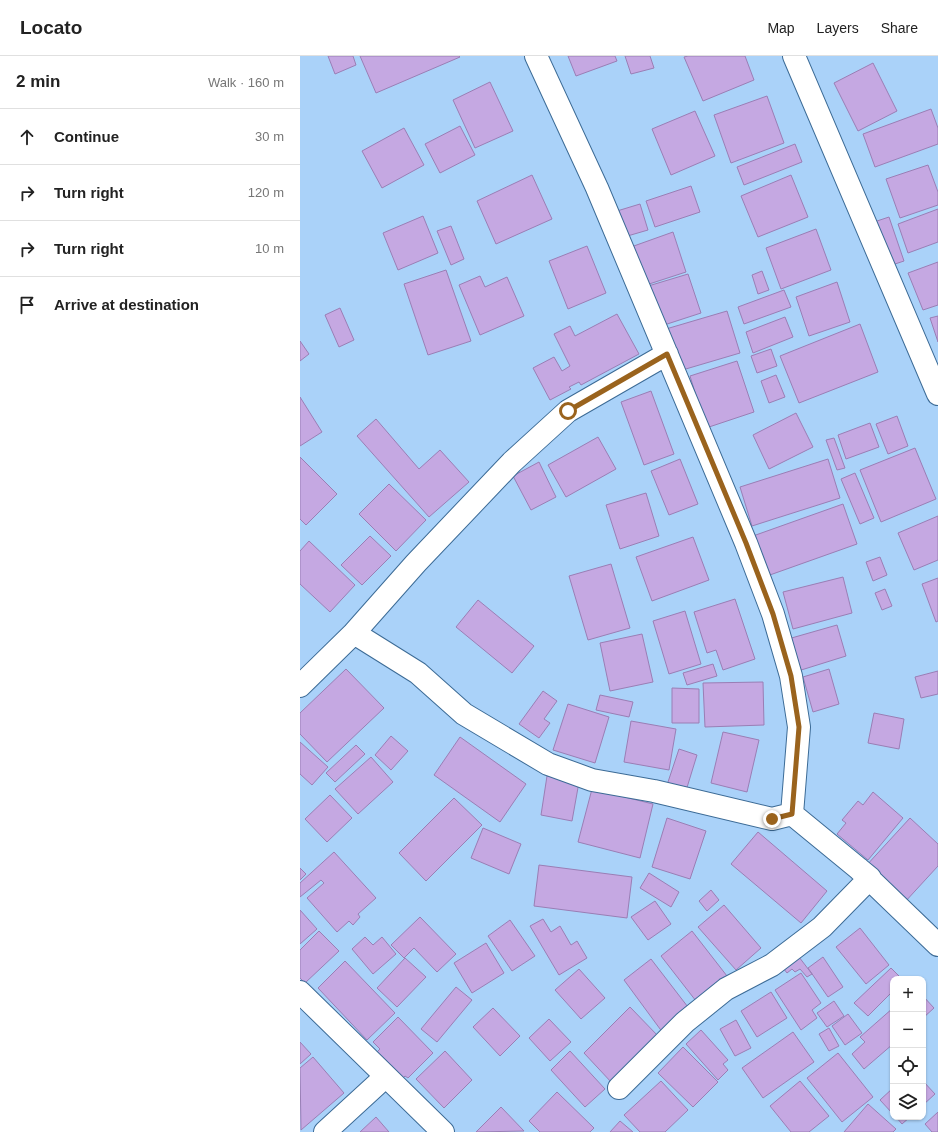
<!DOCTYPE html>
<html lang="en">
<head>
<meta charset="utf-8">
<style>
  body { margin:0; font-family:Helvetica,sans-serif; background:#f2f2f2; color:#222 }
  .controls { position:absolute; right:12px; bottom:12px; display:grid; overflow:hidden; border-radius:8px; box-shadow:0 1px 3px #0004 }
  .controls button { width:36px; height:36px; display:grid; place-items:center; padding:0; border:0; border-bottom:1px solid #e0e0e0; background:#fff; color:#222; font:20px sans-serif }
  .stop { position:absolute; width:12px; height:12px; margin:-9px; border:3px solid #9a631d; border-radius:50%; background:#fff }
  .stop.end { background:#9a631d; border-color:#fff; box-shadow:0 1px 4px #0008 }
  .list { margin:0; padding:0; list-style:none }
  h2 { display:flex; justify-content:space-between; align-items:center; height:52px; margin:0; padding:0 16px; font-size:17px }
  h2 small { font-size:13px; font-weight:400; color:#767676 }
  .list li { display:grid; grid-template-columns:26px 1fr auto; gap:12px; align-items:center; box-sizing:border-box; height:56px; padding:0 16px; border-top:1px solid #e0e0e0 }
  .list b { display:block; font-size:15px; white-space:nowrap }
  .list em { font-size:13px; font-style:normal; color:#767676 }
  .icon { flex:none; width:22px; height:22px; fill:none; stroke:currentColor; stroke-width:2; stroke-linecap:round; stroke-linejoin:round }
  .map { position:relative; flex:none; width:638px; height:1076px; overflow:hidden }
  header { display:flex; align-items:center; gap:24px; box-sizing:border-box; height:56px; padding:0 20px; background:#fff; border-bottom:1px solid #e0e0e0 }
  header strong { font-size:19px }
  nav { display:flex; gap:22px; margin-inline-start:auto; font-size:14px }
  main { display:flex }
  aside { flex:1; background:#fff }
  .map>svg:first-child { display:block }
  .building { fill:#c5a8e2; stroke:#9a7eb5 }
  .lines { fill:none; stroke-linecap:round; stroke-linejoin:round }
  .street-casing { stroke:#3c6b96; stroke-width:24 }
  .secondary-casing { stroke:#3c6b96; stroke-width:24 }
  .street { stroke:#fff; stroke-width:22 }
  .secondary { stroke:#fff; stroke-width:22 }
  .route { stroke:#9a631d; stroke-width:5 }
</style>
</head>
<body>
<header>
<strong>Locato</strong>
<nav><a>Map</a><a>Layers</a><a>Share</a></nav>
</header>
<main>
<aside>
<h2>2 min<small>Walk · 160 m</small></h2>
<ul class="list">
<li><svg class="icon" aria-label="ahead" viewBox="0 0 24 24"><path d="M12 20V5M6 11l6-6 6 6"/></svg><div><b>Continue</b></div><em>30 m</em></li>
<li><svg class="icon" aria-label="right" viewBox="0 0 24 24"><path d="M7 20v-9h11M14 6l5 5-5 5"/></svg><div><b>Turn right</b></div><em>120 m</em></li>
<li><svg class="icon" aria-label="right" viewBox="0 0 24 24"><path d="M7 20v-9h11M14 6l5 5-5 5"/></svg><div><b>Turn right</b></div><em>10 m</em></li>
<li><svg class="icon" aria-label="arrive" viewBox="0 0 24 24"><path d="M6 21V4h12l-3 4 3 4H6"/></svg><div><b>Arrive at destination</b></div></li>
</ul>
</aside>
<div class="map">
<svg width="638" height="1076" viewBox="0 0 638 1076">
  <rect width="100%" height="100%" fill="#aad2f9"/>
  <!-- building -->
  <path class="building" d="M28 0H53L56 9 35 18Z
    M60 0H159L160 1 76 37Z
    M268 0H315L317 5 276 20Z
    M325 0H350L354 12 331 18Z
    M388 0H445L454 24 403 45 384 1Z
    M573 7 597 55 558 75 534 27Z
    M190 26 213 75 175 92 153 44Z
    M467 40 484 87 431 107 414 59Z
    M631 53 638 72V88L575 111 563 78Z
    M395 55 415 100 371 119 352 73Z
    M160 70 175 99 140 117 125 88Z
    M104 72 124 109 82 132 62 95Z
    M495 88 502 106 444 129 437 111Z
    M628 109 638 136V149L600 162 586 123Z
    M232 119 252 163 196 188 177 145Z
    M491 119 508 161 458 181 441 140Z
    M391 130 400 156 355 171 346 145Z
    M340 148 348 174 324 181 317 155Z
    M638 153V186L608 197 598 168Z
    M123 160 138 197 98 214 83 177Z
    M589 161 604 205 586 211 571 167Z
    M151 170 164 203 151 209 137 175Z
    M516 173 531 214 481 233 466 192Z
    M373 176 386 216 343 230 331 191Z
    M287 190 306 237 268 253 249 205Z
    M638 206V249L623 254 608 217Z
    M146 214 171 285 128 299 104 228Z
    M462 215 469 234 458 238 452 219Z
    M388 218 401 257 358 271 345 231Z
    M180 220 185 231 207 221 224 260 180 279 159 229Z
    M537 226 550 266 509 280 496 241Z
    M484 234 491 251 444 268 438 251Z
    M40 252 54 284 39 291 25 259Z
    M427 255 440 297 379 315 366 273Z
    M317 258 339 298 281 329 279 326 269 331 271 333 250 344 233 312 254 301 262 315 270 310 254 278 270 270 275 280Z
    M638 260V286L630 262Z
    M485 261 493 281 453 297 446 276Z
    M560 268 578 316 499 347 480 300Z
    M0 285 9 298 0 305Z
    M471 293 477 310 457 317 451 300Z
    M437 305 454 356 406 372 390 320Z
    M476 319 485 341 469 347 461 325Z
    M351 335 374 398 344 409 321 346Z
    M0 341 22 376 0 390Z
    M496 357 513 391 469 413 453 379Z
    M597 360 608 390 588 398 576 368Z
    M76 363 119 413 140 394 169 426 129 461 57 380Z
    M570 367 579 391 546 403 538 379Z
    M298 381 316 413 266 441 248 409Z
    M534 382 545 412 537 414 526 384Z
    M615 392 636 443 581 466 560 414Z
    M0 401 37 438 6 469 0 463Z
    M380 403 398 448 369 459 351 415Z
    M528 403 540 442 452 470 440 431Z
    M239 406 256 441 231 454 213 420Z
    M555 417 574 462 560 468 541 423Z
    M89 428 126 464 96 495 59 458Z
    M346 437 359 480 320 493 306 449Z
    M543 448 557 488 467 520 453 480Z
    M638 460V504L614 514 598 477Z
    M70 480 91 500 62 529 41 509Z
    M393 481 409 524 352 545 336 501Z
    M9 485 55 529 30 556 0 528V495Z
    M580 501 587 519 573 525 566 506Z
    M311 508 330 572 288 584 269 520Z
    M543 521 552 557 493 573 483 536Z
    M638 522V565L636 566 622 528Z
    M585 533 592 550 582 554 575 537Z
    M435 543 455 603 423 614 416 594 407 597 394 556Z
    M178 544 234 590 212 617 156 571Z
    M385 555 401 608 369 618 353 565Z
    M537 569 546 600 498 615 488 583Z
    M342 578 353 626 310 635 300 587Z
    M413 608 417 620 387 629 383 617Z
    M46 613 84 652 27 706 0 678V657Z
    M529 613 539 648 513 656 503 621Z
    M638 615V638L621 642 615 621Z
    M463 626 464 669 405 671 403 627Z
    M372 632 399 633V667H372Z
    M243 635 257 645 244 663 250 667 239 682 219 668Z
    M300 639 333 646 329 661 296 654Z
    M268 648 309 661 295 707 253 694Z
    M574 657 604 663 599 693 568 687Z
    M331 665 376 673 369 714 324 706Z
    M423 676 459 684 447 736 411 727Z
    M91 680 108 695 91 714 75 699Z
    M160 681 226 728 200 766 134 719Z
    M0 686 28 711 12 729 0 718Z
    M56 689 65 698 35 726 26 717Z
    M379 693 397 699 385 738 366 732Z
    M71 701 93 726 58 758 35 733Z
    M247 720 279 726 272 765 241 759Z
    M292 733 353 748 340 802 278 786Z
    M573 736 603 762 568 804 537 778 546 767 542 764 558 745 563 749Z
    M30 739 52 762 27 786 5 763Z
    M154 742 182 769 126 825 99 797Z
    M367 762 406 775 390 823 352 811Z
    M610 762 638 788V810L604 847 565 811Z
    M183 772 221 788 209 818 171 802Z
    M458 776 527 835 501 867 431 808Z
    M34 796 76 842 58 858 60 861 53 869 49 865 37 876 7 842 24 827 21 824 0 841V827Z
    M239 809 332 821 327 862 234 850Z
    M0 812 6 818 0 824Z
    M349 817 379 836 371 851 340 832Z
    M411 834 419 844 407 855 399 845Z
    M355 845 371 868 348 884 331 861Z
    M424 849 461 892 436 914 398 871Z
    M0 854 17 873 0 888Z
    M120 861 156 898 137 916 114 892 104 902 91 889Z
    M243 863 251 876 260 870 271 889 277 885 287 902 259 919 230 870Z
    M210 864 235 900 212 915 188 880Z
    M560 872 589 909 566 928 536 891Z
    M19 875 39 895 5 927 0 922V894Z
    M392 875 427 920 396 945 361 900Z
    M65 881 73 889 82 881 96 898 73 918 52 893Z
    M186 887 204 917 172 937 154 907Z
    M499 901 512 918 507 921 500 913 495 916 492 913 487 917 480 908Z
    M523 901 543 931 528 941 508 912Z
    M105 902 126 921 97 951 77 932Z
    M351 903 391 955 363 977 324 924Z
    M45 905 95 957 67 984 18 932Z
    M591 912 602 923H593V935L568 960 554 947Z
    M279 913 305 942 281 963 255 934Z
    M501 917 521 947 512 954 517 962 501 974 475 934Z
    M156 931 172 944 137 986 121 973Z
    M471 936 487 962 457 981 441 955Z
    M623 940 634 952 623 962Z
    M534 945 544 960 527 971 517 957Z
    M330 951 359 981 312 1027 284 997Z
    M193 952 220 980 200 1000 173 971Z
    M593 952V988L564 1013 552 998 565 986 560 981Z
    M548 958 562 977 545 989 532 970Z
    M98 961 133 997 108 1022 105 1020 100 1025 75 998 80 993 73 986Z
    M249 963 271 986 250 1005 229 982Z
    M436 964 451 992 435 1000 420 973Z
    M529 972 539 990 529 995 519 978Z
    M401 974 428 1004 423 1008 428 1014 418 1024 386 988Z
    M493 976 514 1006 463 1042 442 1012Z
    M0 986 11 998 0 1008Z
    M383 991 418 1026 393 1051 358 1017Z
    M145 995 172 1024 144 1052 116 1023Z
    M270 995 305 1033 285 1051 251 1014Z
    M538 997 573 1041 542 1066 507 1022Z
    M13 1001 44 1037 1 1074 0 1012Z
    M361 1025 388 1054 365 1076H340L324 1059Z
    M500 1025 529 1060 509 1076H491L470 1050Z
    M623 1025 635 1038 623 1049Z
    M593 1032V1058L580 1044Z
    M257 1036 294 1072 290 1076H240L229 1065Z
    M568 1048 596 1073 593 1076H544Z
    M201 1051 224 1075 176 1076Z
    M638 1056V1076H632L625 1068Z
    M76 1061 89 1076H60Z
    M596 1061H610L602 1068Z
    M320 1065 333 1076H310Z"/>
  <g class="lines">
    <defs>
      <path id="street" d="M236 0 297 132 446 487 473 558 491 620 499 671 492 758
        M494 0 638 338
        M54 577 118 617 164 658 248 708 292 724 354 735 472 763 492 758
        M0 630 54 577 116 507 212 406 268 355 367 298
        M558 812 638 889
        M319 1032 385 966 426 933 472 909 522 871 570 822 492 758
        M25 1076 85 1021"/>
      <path id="secondary" d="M0 936 143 1076"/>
    </defs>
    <!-- street casing -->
    <use href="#street" class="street-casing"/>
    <!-- secondary casing -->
    <use href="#secondary" class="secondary-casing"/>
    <!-- street -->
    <use href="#street" class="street"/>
    <!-- secondary -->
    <use href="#secondary" class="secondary"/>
  </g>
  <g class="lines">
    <!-- route -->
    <path class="route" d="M268 355 367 298 446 487 473 558 491 620 499 671 492 758 472 763"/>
  </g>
</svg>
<div class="controls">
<button>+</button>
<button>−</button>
<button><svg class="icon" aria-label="locate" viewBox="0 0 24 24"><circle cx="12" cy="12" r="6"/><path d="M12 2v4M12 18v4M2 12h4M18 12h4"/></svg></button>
<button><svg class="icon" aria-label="layers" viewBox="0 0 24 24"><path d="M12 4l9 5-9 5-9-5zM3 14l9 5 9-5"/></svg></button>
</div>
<div class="stop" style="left:268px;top:355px"></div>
<div class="stop end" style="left:472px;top:763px"></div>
</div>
</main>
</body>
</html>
